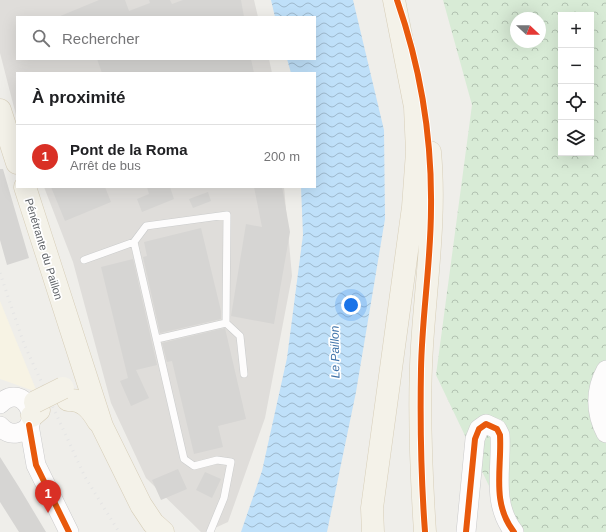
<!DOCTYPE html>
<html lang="fr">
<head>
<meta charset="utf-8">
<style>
  body { margin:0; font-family:Arial,sans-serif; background:#f2f2f2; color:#202124 }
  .controls { position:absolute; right:12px; top:12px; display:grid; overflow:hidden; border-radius:0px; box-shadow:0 4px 16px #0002 }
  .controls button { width:36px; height:36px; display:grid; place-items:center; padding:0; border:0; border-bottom:1px solid #e0e0e0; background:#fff; color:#202124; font:20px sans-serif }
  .compass { position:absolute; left:510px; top:12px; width:36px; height:36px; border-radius:50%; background:#fff; box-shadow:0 4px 16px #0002; rotate:112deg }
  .you { position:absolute; left:351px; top:305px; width:14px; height:14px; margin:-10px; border:3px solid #fff; border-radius:50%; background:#1a73e8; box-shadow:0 0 0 6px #1a73e833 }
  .badge { display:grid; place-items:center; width:26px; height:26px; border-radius:50%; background:#d93025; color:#fff; font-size:13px; font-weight:700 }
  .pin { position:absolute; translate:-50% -33px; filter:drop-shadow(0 1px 2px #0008) }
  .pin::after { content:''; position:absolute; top:21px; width:14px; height:12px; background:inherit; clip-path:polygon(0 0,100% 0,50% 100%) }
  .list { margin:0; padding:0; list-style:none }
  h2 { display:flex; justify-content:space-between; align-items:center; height:52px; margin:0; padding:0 16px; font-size:17px }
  h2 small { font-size:13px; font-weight:400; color:#757577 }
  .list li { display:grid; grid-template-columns:26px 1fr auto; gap:12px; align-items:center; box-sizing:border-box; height:64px; padding:0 16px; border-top:1px solid #e0e0e0 }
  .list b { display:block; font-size:15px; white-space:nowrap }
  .list p { margin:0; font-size:13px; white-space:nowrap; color:#757577 }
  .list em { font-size:13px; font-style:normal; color:#757577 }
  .icon { flex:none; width:22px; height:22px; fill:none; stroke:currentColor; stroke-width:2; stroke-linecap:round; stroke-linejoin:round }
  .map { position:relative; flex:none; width:606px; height:532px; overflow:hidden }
  .search { position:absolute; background:#fff; box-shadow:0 4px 16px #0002; left:16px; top:16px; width:300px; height:44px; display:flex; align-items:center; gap:10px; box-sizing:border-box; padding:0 14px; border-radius:0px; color:#757577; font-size:15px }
  .panel { position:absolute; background:#fff; box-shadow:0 4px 16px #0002; left:16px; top:72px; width:300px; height:116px; border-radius:0px }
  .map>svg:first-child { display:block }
  .commercial { fill:#f7f3e4 }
  .industrial { fill:#dfddda }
  .forest { fill:url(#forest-crowns); fill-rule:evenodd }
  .water { fill:url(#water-waves) }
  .building { fill:#d6d5d3 }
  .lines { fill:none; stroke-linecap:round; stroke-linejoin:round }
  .lane-casing { stroke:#cbcccc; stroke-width:8 }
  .secondary-casing { stroke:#cacacb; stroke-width:20 }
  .primary-casing { stroke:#d7ceb8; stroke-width:23 }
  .lane { stroke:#fdfcfc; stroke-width:7 }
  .secondary { stroke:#fdfcfc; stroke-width:19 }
  .primary { stroke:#f4f2e9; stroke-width:22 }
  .rail { stroke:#e4e4e4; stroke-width:3; stroke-dasharray:1 5; stroke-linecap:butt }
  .primary-bridge-casing { stroke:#d7ceb8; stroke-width:23; stroke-linecap:butt }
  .primary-bridge { stroke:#f4f2e9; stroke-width:22 }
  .cycleway-casing { stroke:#fff; stroke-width:8 }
  .cycleway { stroke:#e8590c; stroke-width:6 }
  .labels { text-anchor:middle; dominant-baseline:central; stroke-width:3.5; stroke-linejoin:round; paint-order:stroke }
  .street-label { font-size:11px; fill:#5f6368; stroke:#fff }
  .water-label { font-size:12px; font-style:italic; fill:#4174aa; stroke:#fff }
</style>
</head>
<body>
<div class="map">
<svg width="606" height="532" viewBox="0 0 606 532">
  <defs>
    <pattern id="forest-crowns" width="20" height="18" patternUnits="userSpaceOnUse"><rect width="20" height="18" fill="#d8ebd6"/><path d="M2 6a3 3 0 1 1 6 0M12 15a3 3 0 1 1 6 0" fill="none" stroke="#b2c2b1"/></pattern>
    <pattern id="water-waves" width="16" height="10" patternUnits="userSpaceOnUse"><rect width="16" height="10" fill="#bfe0f9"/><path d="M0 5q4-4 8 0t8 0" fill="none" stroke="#9eb9cd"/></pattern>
  </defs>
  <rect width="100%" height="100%" fill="#efeeea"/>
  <!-- commercial -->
  <path class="commercial" d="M0 301 37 392 0 379Z"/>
  <!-- industrial -->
  <path class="industrial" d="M0 0H254L258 17H17V59H269L272 73H17V119L0 53Z
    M44 187H284L292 276 265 418 228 522 206 532H201L146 478 111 403 73 262Z"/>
  <!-- forest -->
  <path class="forest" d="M443 0H606V532H511L436 375 472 105ZM561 15H591V153H561ZM516 18H540V42H516Z"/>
  <!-- water -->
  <path class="water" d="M271 0H353L384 130 385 219 356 392 327 532H241L262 471 287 358 303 235 301 187H315V73H291L287 59H315V17H275Z"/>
  <!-- building -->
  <path class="building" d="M99 0H125L129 11 150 3 149 0H170L172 4 183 0H241L244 17H58Z
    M97 59H251L254 73H102Z
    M0 169H3L29 258 7 265 0 240Z
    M51 187H105L111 202 65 221Z
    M147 187H170L174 199 142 212 137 199 149 194Z
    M254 187H282L290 232 274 324 231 316 246 224 262 227Z
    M208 192 211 201 193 208 189 199Z
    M201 228 221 311V319L160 333 143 257 147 256 144 242Z
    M133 259 157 365 136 370 149 398 131 406 120 381 128 378 101 267Z
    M225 328 246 419 218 426 223 447 194 454 172 361 167 362 162 343Z
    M0 457 19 487 46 532H19L0 502Z
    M178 469 187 489 161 500 152 480Z
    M205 472 221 479 212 498 196 490Z"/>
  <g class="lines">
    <defs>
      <path id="lane" d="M84 260 134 242
        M157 339 226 323
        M210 532 224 498 231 462 217 460 194 466 184 459 134 242 146 226 227 215 226 323 240 336 244 374"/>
      <path id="secondary" d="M606 370C595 390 595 412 606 433
        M0 404C24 379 47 428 17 433 10 434 4 431 0 426
        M29 425 36 465 69 532
        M466 532 475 439 479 429 486 424 497 429 500 435C502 468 491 503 514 532"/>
      <path id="primary" d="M0 110 17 163
        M25 187 102 426 141 505 153 523 163 532
        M68 400C83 399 91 409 98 421
        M32 416 39 410
        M373 532 372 508 413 207 417 152 415 107 394 0
        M425 532C421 471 418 408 422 346 426 282 436 216 430 152"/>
    </defs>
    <!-- lane casing -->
    <use href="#lane" class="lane-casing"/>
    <!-- secondary casing -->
    <use href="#secondary" class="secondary-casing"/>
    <!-- primary casing -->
    <use href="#primary" class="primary-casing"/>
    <!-- lane -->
    <use href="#lane" class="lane"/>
    <!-- secondary -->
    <use href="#secondary" class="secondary"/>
    <!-- primary -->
    <use href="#primary" class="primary"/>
    <!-- rail -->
    <path class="rail" d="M0 273 24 344 85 477 119 532"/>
    <defs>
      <path id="primary-bridge" d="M35 402 63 388"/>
    </defs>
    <!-- primary-bridge casing -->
    <use href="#primary-bridge" class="primary-bridge-casing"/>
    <!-- primary-bridge -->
    <use href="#primary-bridge" class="primary-bridge"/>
    <defs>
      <path id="cycleway" d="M397 0C420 66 432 138 431 208 431 262 422 315 421 369 420 423 421 478 425 532
        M29 425 36 465 69 532
        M466 532 475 439 479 429 486 424 497 429 500 435C502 468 491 503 514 532"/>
    </defs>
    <!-- cycleway casing -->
    <use href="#cycleway" class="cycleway-casing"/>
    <!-- cycleway -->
    <use href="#cycleway" class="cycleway"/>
  </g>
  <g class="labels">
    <!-- street labels -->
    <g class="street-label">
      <text transform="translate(44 249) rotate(73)">Pénétrante du Paillon</text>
    </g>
    <!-- water labels -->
    <g class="water-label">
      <text transform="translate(335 352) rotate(-91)">Le Paillon</text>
    </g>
  </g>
</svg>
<div class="controls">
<button>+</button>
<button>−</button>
<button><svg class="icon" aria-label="locate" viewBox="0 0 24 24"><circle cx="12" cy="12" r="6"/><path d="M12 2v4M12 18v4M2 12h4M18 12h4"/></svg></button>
<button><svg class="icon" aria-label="layers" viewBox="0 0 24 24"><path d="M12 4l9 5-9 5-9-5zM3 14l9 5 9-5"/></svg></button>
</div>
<svg class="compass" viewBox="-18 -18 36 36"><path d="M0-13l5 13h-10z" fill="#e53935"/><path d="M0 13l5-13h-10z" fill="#757577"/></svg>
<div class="you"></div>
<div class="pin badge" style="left:48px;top:513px">1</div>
<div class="search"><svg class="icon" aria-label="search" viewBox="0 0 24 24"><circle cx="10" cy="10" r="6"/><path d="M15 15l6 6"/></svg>Rechercher</div>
<section class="panel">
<h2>À proximité<small></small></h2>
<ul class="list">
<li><span class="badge">1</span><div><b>Pont de la Roma</b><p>Arrêt de bus</p></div><em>200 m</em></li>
</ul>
</section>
</div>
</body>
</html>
